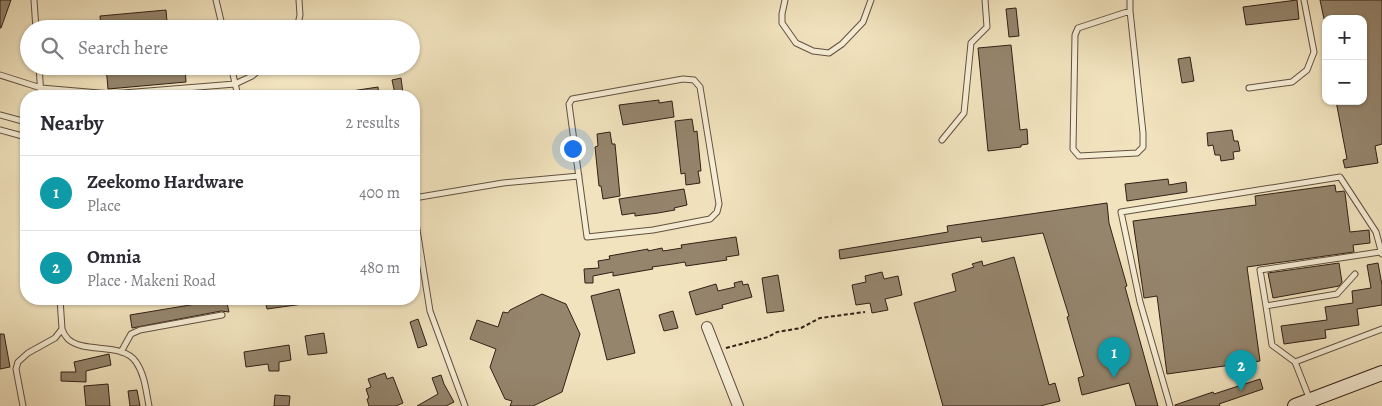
<!DOCTYPE html>
<html lang="en">
<head>
<meta charset="utf-8">
<style>
  body { margin:0; font-family:Alegreya,serif; background:#f7f7f7; color:#2b2b33 }
  .controls { position:absolute; right:15px; top:15px; display:grid; overflow:hidden; border-radius:10px; box-shadow:0 1px 4px #0004 }
  .controls button { width:45px; height:45px; display:grid; place-items:center; padding:0; border:0; border-bottom:1px solid #e1e1e2; background:#fff; color:#2b2b33; font:25px sans-serif }
  .you { position:absolute; left:572px; top:148px; width:18px; height:18px; margin:-12px; border:4px solid #fff; border-radius:50%; background:#1a73e8; box-shadow:0 0 0 8px #1a73e833 }
  .badge { display:grid; place-items:center; width:32px; height:32px; border-radius:50%; background:#8f2418; color:#fff; font-size:16px; font-weight:700 }
  .pin { position:absolute; translate:-50% -41px; filter:drop-shadow(0 1px 2px #0008) }
  .pin::after { content:''; position:absolute; top:26px; width:18px; height:15px; background:inherit; clip-path:polygon(0 0,100% 0,50% 100%) }
  .list { margin:0; padding:0; list-style:none }
  h2 { display:flex; justify-content:space-between; align-items:center; height:65px; margin:0; padding:0 20px; font-size:21px }
  h2 small { font-size:16px; font-weight:400; color:#7c7c81 }
  .list li { display:grid; grid-template-columns:32px 1fr auto; gap:15px; align-items:center; box-sizing:border-box; height:75px; padding:0 20px; border-top:1px solid #e1e1e2 }
  .list b { display:block; font-size:19px; white-space:nowrap }
  .list p { margin:0; font-size:16px; white-space:nowrap; color:#7c7c81 }
  .list em { font-size:16px; font-style:normal; color:#7c7c81 }
  .icon { flex:none; width:28px; height:28px; fill:none; stroke:currentColor; stroke-width:2; stroke-linecap:round; stroke-linejoin:round }
  .map { position:relative; flex:none; width:1382px; height:406px; overflow:hidden }
  .search { position:absolute; background:#fff; box-shadow:0 1px 4px #0004; left:20px; top:20px; width:400px; height:55px; display:flex; align-items:center; gap:12px; box-sizing:border-box; padding:0 18px; border-radius:28px; color:#7c7c81; font-size:19px }
  .panel { position:absolute; background:#fff; box-shadow:0 1px 4px #0004; left:20px; top:90px; width:400px; height:215px; border-radius:20px }
  .map>svg:first-child { display:block }
  .building { fill:#95856d; stroke:#322016 }
  .lines { fill:none; stroke-linecap:round; stroke-linejoin:round }
  .service-casing { stroke:#625140; stroke-width:7 }
  .minor-casing { stroke:#625140; stroke-width:12 }
  .secondary-casing { stroke:#322016; stroke-width:16 }
  .path { stroke:#322016; stroke-width:2; stroke-dasharray:4 2.5; stroke-linecap:butt }
  .service { stroke:#f6edd5; stroke-width:5 }
  .minor { stroke:#f6edd5; stroke-width:10 }
  .secondary { stroke:#f6edd5; stroke-width:14 }
</style>
</head>
<body>
<div class="map">
<svg width="1382" height="406" viewBox="0 0 1382 406">
  <rect width="100%" height="100%" fill="#f1e3be"/>
  <filter id="stains"><feTurbulence type="fractalNoise" baseFrequency=".004" numOctaves="4"/><feColorMatrix values="0 0 0 0 .2 0 0 0 0 .09 0 0 0 0 .02 0 0 0 .5 -.17"/></filter>
  <radialGradient id="worn" r=".72"><stop offset=".6" stop-color="#630" stop-opacity="0"/><stop offset="1" stop-color="#630" stop-opacity=".3"/></radialGradient>
  <!-- building -->
  <path class="building" d="M0 0H11L1 28H0Z
    M1297 0 1299 19 1246 25 1243 7Z
    M1320 0H1382V144L1375 146 1378 163 1345 168 1343 160 1347 159 1336 101H1363V19H1324Z
    M1016 8 1019 36 1009 37 1006 9Z
    M166 10 167 22 101 29 100 16Z
    M1011 45 1020 130 1027 129 1028 144 1021 145V147L988 151 978 48Z
    M1190 57 1194 81 1182 83 1178 59Z
    M106 66H164L165 71 185 69 186 82 108 89Z
    M401 78 403 93 395 94 392 80Z
    M378 87 379 96H346L345 92Z
    M659 100V103L672 101 674 117 623 125 619 105Z
    M692 119 694 132 697 131 701 171H698L700 183 686 185 685 173 681 174 675 121Z
    M1232 130 1234 141H1238L1240 151 1233 152 1234 159 1221 161 1220 155H1215L1213 145 1208 146 1207 133Z
    M610 132 612 144H615L620 196 603 199 601 186H599L595 147 598 146 597 134Z
    M1168 179 1169 185 1186 182 1187 192 1127 201 1125 184Z
    M1335 185 1336 192 1344 191 1345 193 1350 232 1369 230 1370 243 1353 245 1354 252 1247 267 1260 361 1167 374 1157 296 1144 298 1133 221 1256 205 1255 196Z
    M684 189 687 205 674 208 675 210 658 213 635 216V213L622 215 619 199Z
    M1107 203 1109 223 1127 286 1125 287 1158 406H1136L1129 383 1082 395 1078 378 1084 376 1067 317 1069 316 1043 233 982 242 981 237 840 259 839 250 948 232 947 226Z
    M736 237 739 255 726 257 727 260 686 266 685 262 673 264 652 267 653 269 613 276V272L593 276V283H585L584 269 599 268 598 261 610 259 609 256 648 249V251L662 248 663 251 682 248 681 245Z
    M1014 257 1049 385 1055 383 1060 401 1040 406H943L914 303 956 291 952 274 974 267 972 264 982 261 983 266Z
    M1339 263 1342 282 1339 286 1273 298 1268 273Z
    M1378 263 1382 285V305L1357 309 1359 325 1325 330 1326 338 1284 344 1281 326 1327 320 1325 307 1353 303 1352 291 1371 288 1367 265Z
    M882 272 884 279 898 276 902 295 885 299 888 310 872 313 870 303 856 305 852 285 866 282 865 276Z
    M778 275 784 311 767 313 762 278Z
    M742 281 743 285 748 284 752 297 722 305 723 308 696 315 689 292 716 284 718 291 735 287 734 283Z
    M619 289 635 353 607 360 591 296Z
    M542 294 566 304 580 334 562 392 533 406H510L512 401 505 399 490 367 496 349 470 339 477 320 498 327 503 312 508 313 510 310Z
    M226 299 229 312 221 311 132 328 130 315Z
    M265 299H303V304L267 309Z
    M673 311 678 328 664 331 659 315Z
    M418 319 427 345 418 348 410 322Z
    M324 333 327 353 308 355 305 336Z
    M0 334H4L10 367 0 369Z
    M289 345 291 360 279 362V371H269L268 364 246 367 244 352Z
    M109 354 111 365 86 371V382L61 381V372H76L74 362Z
    M385 373 387 379 393 377 403 403 396 406H369L367 399 369 398 366 389 371 387 368 379Z
    M441 375 444 384 454 402 446 406H417L438 394 432 378Z
    M1260 379 1263 389 1219 404 1220 406H1175V405L1213 392 1214 394Z
    M108 384 110 406H86L84 386Z
    M137 390 140 406H130L128 391Z
    M275 395 290 396 289 406H274Z"/>
  <g class="lines">
    <defs>
      <path id="service" d="M34 0 36 29
        M216 0 223 29
        M785 0 782 14V23L796 43 813 51 829 53 842 44 863 22 871 0
        M1130 11 1078 28 1075 35 1073 149 1079 156 1137 153 1143 147V133L1130 11V0
        M297 29 300 15 299 0
        M39 66 41 96
        M231 66 238 96
        M0 75 41 88 111 94 235 84 252 76 264 66
        M683 79 694 80 700 87 719 204 717 212 710 219 653 230 587 237 569 104 572 99Z
        M1249 88 1292 82 1307 70 1314 52 1304 0
        M0 115 26 122
        M0 130 26 137
        M942 140 964 113 971 43 987 27 985 0
        M414 198 503 183 579 176
        M414 211 430 311 465 406
        M1266 306 1260 270 1380 252
        M62 329C63 332 65 336 68 339 84 354 123 342 136 362 145 375 146 391 149 406
        M121 352 131 334 140 330 222 315
        M1295 362 1272 345 1266 306 1337 294 1355 274
        M1310 400 1295 362 1382 329
        M23 406 16 369 18 362 28 353 55 338 62 329 60 299
        M1170 406 1140 302 1121 212 1340 177 1376 232 1382 254"/>
      <path id="minor" d="M707 327 738 406"/>
      <path id="secondary" d="M1295 406 1382 373"/>
    </defs>
    <!-- service casing -->
    <use href="#service" class="service-casing"/>
    <!-- minor casing -->
    <use href="#minor" class="minor-casing"/>
    <!-- secondary casing -->
    <use href="#secondary" class="secondary-casing"/>
    <!-- path -->
    <path class="path" d="M726 348 768 337 777 332 801 328 820 318 865 312"/>
    <!-- service -->
    <use href="#service" class="service"/>
    <!-- minor -->
    <use href="#minor" class="minor"/>
    <!-- secondary -->
    <use href="#secondary" class="secondary"/>
  </g>
  <rect width="100%" height="100%" filter="url(#stains)"/>
  <rect width="100%" height="100%" fill="url(#worn)"/>
</svg>
<div class="controls">
<button>+</button>
<button>−</button>
</div>
<div class="you"></div>
<div class="pin badge" style="left:1114px;top:378px;background:#0f9aa8">1</div>
<div class="pin badge" style="left:1241px;top:391px;background:#0f9aa8">2</div>
<div class="search"><svg class="icon" aria-label="search" viewBox="0 0 24 24"><circle cx="10" cy="10" r="6"/><path d="M15 15l6 6"/></svg>Search here</div>
<section class="panel">
<h2>Nearby<small>2 results</small></h2>
<ul class="list">
<li><span class="badge" style="background:#0f9aa8">1</span><div><b>Zeekomo Hardware</b><p>Place</p></div><em>400 m</em></li>
<li><span class="badge" style="background:#0f9aa8">2</span><div><b>Omnia</b><p>Place · Makeni Road</p></div><em>480 m</em></li>
</ul>
</section>
</div>
</body>
</html>
